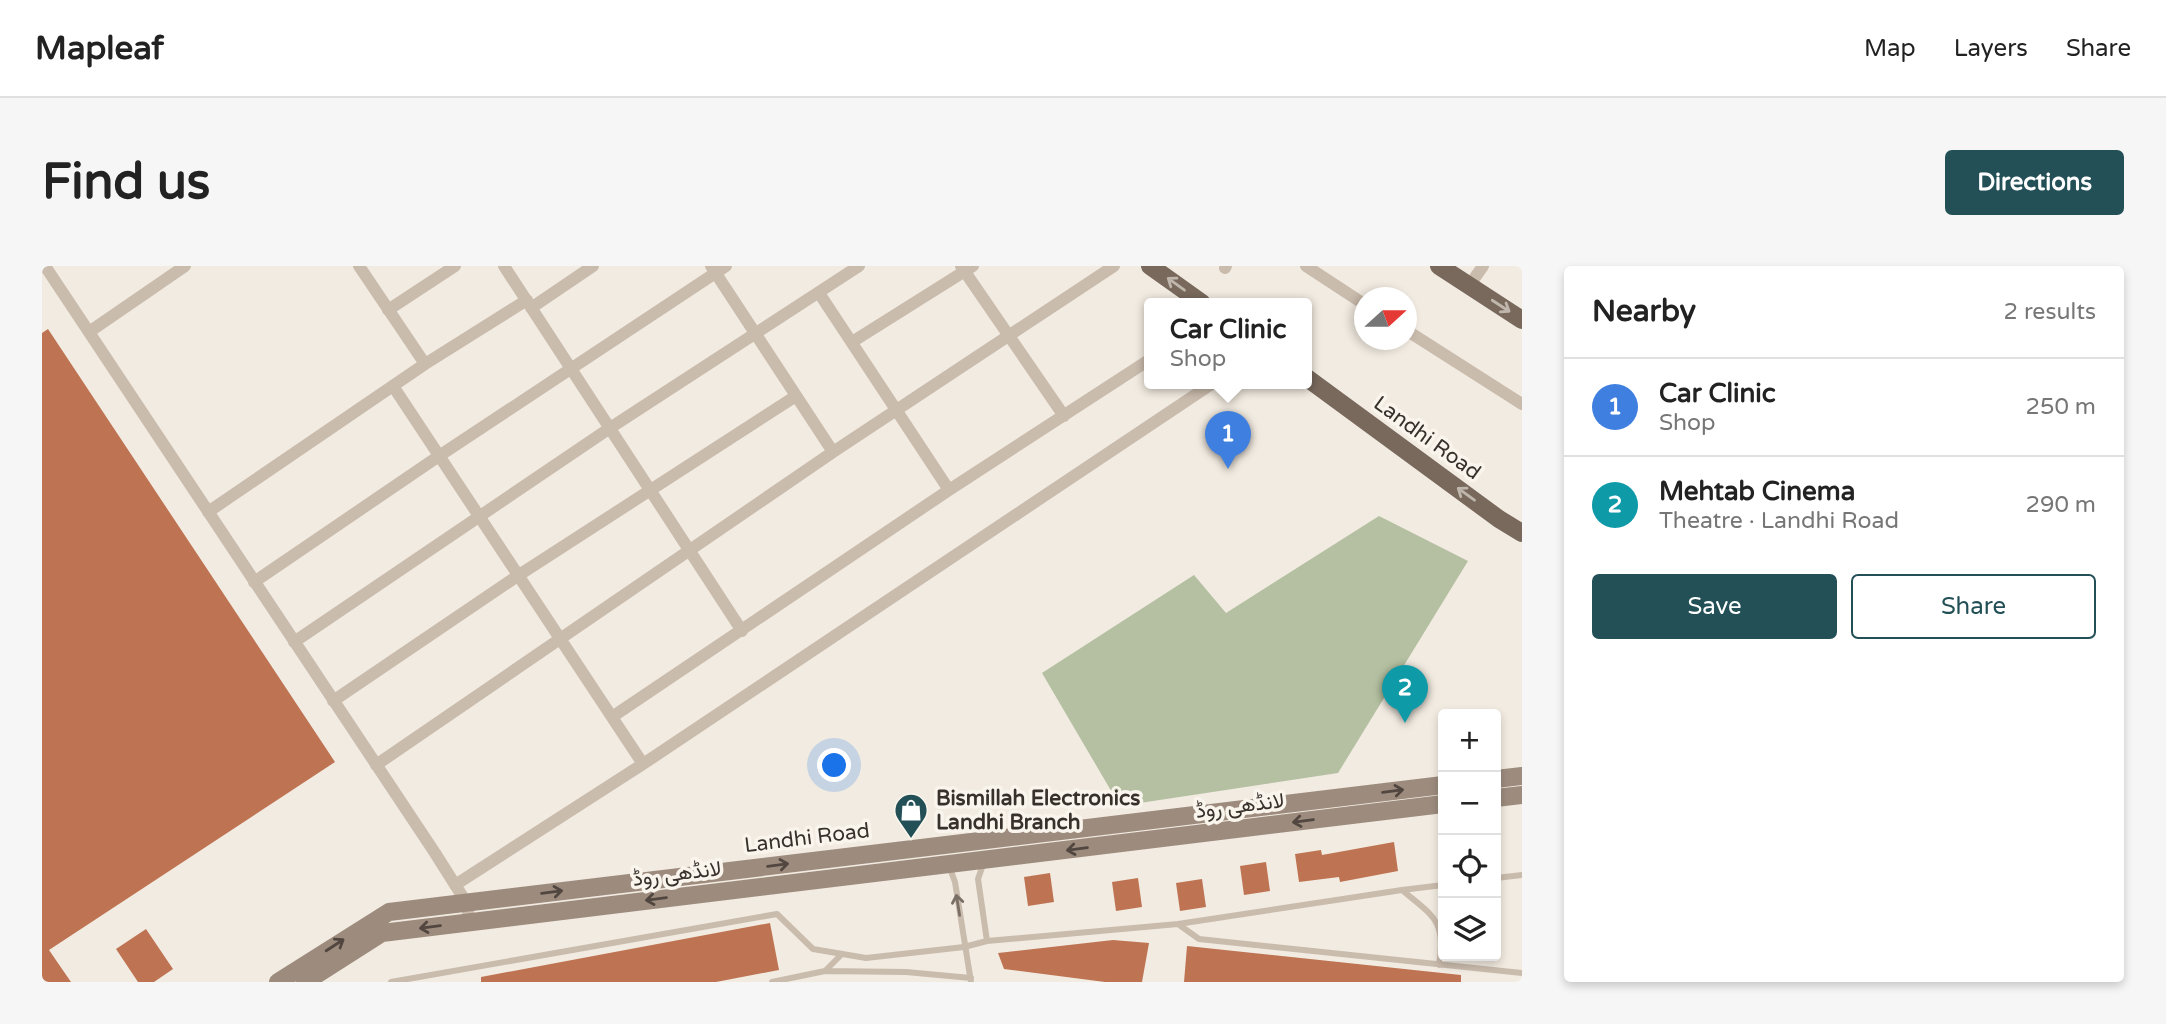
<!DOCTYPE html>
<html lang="en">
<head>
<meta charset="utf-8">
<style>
  body { margin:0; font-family:"Varela Round",Vazirmatn,sans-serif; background:#f6f6f6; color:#222 }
  .controls { position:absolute; right:21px; bottom:21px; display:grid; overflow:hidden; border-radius:7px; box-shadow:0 4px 10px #0003 }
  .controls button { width:63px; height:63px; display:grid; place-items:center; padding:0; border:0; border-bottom:2px solid #e0e0e0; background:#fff; color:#222; font:35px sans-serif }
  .compass { position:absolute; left:1312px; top:21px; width:63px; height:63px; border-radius:50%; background:#fff; box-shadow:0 4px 10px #0003; rotate:69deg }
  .you { position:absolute; left:793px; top:500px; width:24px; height:24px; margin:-18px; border:5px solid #fff; border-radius:50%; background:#1a73e8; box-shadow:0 0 0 10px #1a73e833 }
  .badge { display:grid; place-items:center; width:46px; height:46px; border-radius:50%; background:#235057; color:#fff; font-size:23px; font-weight:700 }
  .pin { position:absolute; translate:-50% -58px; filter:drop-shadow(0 2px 4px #0008) }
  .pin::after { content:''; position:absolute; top:37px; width:24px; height:21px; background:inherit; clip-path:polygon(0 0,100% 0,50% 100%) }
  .popup { position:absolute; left:1102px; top:32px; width:168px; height:91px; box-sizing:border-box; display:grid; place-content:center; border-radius:7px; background:#fff; filter:drop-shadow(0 2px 5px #0005); font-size:23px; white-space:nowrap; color:#767676 }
  .popup b { font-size:26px; color:#222 }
  .popup::after { content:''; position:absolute; left:50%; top:100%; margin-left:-14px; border:14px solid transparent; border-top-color:#fff }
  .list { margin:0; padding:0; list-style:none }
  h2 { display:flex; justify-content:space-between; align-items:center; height:91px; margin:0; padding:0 28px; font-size:30px }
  h2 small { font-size:23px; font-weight:400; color:#767676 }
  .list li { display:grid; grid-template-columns:46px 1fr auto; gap:21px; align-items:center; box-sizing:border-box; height:98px; padding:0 28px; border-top:2px solid #e0e0e0 }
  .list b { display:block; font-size:26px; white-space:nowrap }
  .list p { margin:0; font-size:23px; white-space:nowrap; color:#767676 }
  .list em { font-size:23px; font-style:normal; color:#767676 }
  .actions { display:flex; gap:14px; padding:21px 28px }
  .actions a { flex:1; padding:16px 0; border:2px solid #235057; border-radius:7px; text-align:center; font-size:24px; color:#235057 }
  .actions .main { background:#235057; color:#fff }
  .icon { flex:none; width:38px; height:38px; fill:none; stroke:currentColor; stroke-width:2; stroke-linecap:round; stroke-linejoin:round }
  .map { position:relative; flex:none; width:1480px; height:716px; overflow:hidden; border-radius:7px }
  header { display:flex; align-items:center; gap:42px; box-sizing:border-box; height:98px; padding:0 35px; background:#fff; border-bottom:2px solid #e0e0e0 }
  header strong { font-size:33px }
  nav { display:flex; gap:38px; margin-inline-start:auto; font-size:24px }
  .intro { display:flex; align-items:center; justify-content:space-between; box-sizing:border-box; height:168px; padding:0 42px }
  h1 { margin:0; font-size:49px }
  .button { padding:18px 32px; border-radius:7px; background:#235057; color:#fff; font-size:24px; font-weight:700 }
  main { display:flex; gap:42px; padding:0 42px }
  aside { flex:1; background:#fff; border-radius:7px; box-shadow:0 4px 10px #0003 }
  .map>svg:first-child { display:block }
  .green { fill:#b4c0a1 }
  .building { fill:#be7453 }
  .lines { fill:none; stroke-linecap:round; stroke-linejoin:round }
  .lane { stroke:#cabcad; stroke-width:6 }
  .street { stroke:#cabcad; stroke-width:12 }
  .secondary { stroke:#9d8c7e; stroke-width:18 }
  .primary { stroke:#79695d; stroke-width:18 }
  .oneway { stroke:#bfb6ac }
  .oneway2 { stroke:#514740 }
  .oneway3 { stroke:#7a6f66 }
  .labels { text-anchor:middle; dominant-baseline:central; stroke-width:7; stroke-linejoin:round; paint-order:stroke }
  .street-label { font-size:21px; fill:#38302b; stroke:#f9f5ed }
  .poi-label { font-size:21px; font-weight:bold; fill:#38302b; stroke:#f9f5ed; text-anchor:start }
</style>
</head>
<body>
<header>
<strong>Mapleaf</strong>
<nav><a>Map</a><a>Layers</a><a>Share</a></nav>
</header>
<div class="intro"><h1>Find us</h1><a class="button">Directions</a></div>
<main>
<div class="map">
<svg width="1480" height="716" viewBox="0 0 1480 716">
  <rect width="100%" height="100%" fill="#f2ebe1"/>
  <!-- green -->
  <path class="green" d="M1337 250 1426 295 1296 507 1078 540 1000 407 1152 309 1184 347Z"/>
  <!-- building -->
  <path class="building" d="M6 63 293 496 7 684 29 716H0V67Z
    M1352 576 1356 605 1298 616 1297 611 1257 616 1253 588 1279 584 1280 589Z
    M1224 596 1228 625 1202 629 1198 600Z
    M1008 607 1012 636 986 640 982 611Z
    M1096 612 1100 641 1074 645 1070 616Z
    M1160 613 1164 641 1138 645 1134 617Z
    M728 657 737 704 674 716H439V711Z
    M104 663 131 703 112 716H96L74 683Z
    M1071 674 1107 677 1100 716H1063L962 703 956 687Z
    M1145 680 1419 709V716H1142Z"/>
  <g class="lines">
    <!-- lane -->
    <path class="lane" d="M942 596 936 613 945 675
      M907 600 913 616 929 716
      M1454 612 1480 609
      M1360 624 1401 619
      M1136 658 1360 624C1392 651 1404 654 1397 699
      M783 705 864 706 929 712
      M349 716 735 648 771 683 824 692 922 681 945 675 1136 658 1157 673 1480 707
      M730 716 783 705 800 688"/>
    <!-- street -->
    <path class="street" d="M3 0 393 587 424 636 428 656
      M317 0 383 98
      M462 0 700 365
      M669 0 791 186 1072 0
      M919 0 1022 150
      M1264 0 1322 38
      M1183 2 1184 0
      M1427 20 1441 0
      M777 27 907 224
      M489 42 551 0
      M346 44 413 0
      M1364 64 1480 138
      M47 66 143 0
      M810 76 931 0
      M351 120 601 498
      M166 246 383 98 485 34
      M212 316 397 190 684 0
      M252 376 568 162 817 0
      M291 435 477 309 754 130
      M570 451 907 224 1107 94
      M334 499 791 186
      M413 619 601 498 1171 117"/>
    <!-- secondary -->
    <path class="secondary" d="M1454 513 1480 510
      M1454 532 1480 529
      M236 716 347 646 1401 519
      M263 716 340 667 1401 538"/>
    <!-- primary -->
    <path class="primary" d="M1108 0 1160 37
      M1397 0 1480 54
      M1265 112 1457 253 1480 267"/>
  </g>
  <!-- one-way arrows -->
  <defs><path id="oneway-shaft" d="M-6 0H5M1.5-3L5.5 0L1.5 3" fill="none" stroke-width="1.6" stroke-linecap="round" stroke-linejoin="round" transform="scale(1.75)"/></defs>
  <g class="oneway">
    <use href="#oneway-shaft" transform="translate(1134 18) rotate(-144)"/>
    <use href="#oneway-shaft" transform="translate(1459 40) rotate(33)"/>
    <use href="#oneway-shaft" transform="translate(1424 228) rotate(-144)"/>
  </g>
  <g class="oneway2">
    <use href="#oneway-shaft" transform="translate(1351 525) rotate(-7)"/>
    <use href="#oneway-shaft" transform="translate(1261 555) rotate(173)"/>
    <use href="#oneway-shaft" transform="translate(1035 583) rotate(173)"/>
    <use href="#oneway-shaft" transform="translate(736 599) rotate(-7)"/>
    <use href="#oneway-shaft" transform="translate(510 626) rotate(-7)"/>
    <use href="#oneway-shaft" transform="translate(614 633) rotate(173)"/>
    <use href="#oneway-shaft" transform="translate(388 661) rotate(173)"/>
    <use href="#oneway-shaft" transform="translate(293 679) rotate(-33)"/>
  </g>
  <use class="oneway3" href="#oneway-shaft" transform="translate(916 639) rotate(-99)"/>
  <!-- icons -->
  <defs>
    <symbol id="shop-pin" viewBox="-11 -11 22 30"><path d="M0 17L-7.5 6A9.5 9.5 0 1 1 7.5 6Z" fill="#235057" stroke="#f9f5ed"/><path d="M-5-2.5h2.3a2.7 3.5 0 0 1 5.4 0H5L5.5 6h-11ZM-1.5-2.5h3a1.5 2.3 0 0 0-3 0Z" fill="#fff"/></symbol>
  </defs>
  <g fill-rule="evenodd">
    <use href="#shop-pin" x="850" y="525" width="38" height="52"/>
  </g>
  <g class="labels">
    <!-- street labels -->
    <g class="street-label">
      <text transform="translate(1385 172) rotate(36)">Landhi Road</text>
      <text transform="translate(1198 540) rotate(-7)">لانڈھی روڈ</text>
      <text transform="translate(765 572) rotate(-7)">Landhi Road</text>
      <text transform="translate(635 608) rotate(-7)">لانڈھی روڈ</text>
    </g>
    <!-- poi labels -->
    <g class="poi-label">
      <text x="894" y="532">Bismillah Electronics<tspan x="894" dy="24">Landhi Branch</tspan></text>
    </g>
  </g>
</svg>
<div class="controls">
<button>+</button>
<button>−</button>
<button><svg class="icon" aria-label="locate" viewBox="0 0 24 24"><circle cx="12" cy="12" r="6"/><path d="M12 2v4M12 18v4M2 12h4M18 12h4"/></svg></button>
<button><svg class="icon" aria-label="layers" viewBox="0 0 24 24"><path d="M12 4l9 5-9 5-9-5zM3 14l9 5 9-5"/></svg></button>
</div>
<svg class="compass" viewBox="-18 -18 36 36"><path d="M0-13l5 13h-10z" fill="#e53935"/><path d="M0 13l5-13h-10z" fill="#767676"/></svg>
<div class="you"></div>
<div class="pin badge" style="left:1186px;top:203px;background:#3f7fe0">1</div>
<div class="popup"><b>Car Clinic</b>Shop</div>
<div class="pin badge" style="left:1363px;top:457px;background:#0f9aa8">2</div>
</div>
<aside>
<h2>Nearby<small>2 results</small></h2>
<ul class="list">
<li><span class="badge" style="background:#3f7fe0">1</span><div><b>Car Clinic</b><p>Shop</p></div><em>250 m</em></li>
<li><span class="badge" style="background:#0f9aa8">2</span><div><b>Mehtab Cinema</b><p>Theatre · Landhi Road</p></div><em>290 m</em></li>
</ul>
<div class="actions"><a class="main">Save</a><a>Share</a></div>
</aside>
</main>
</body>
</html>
